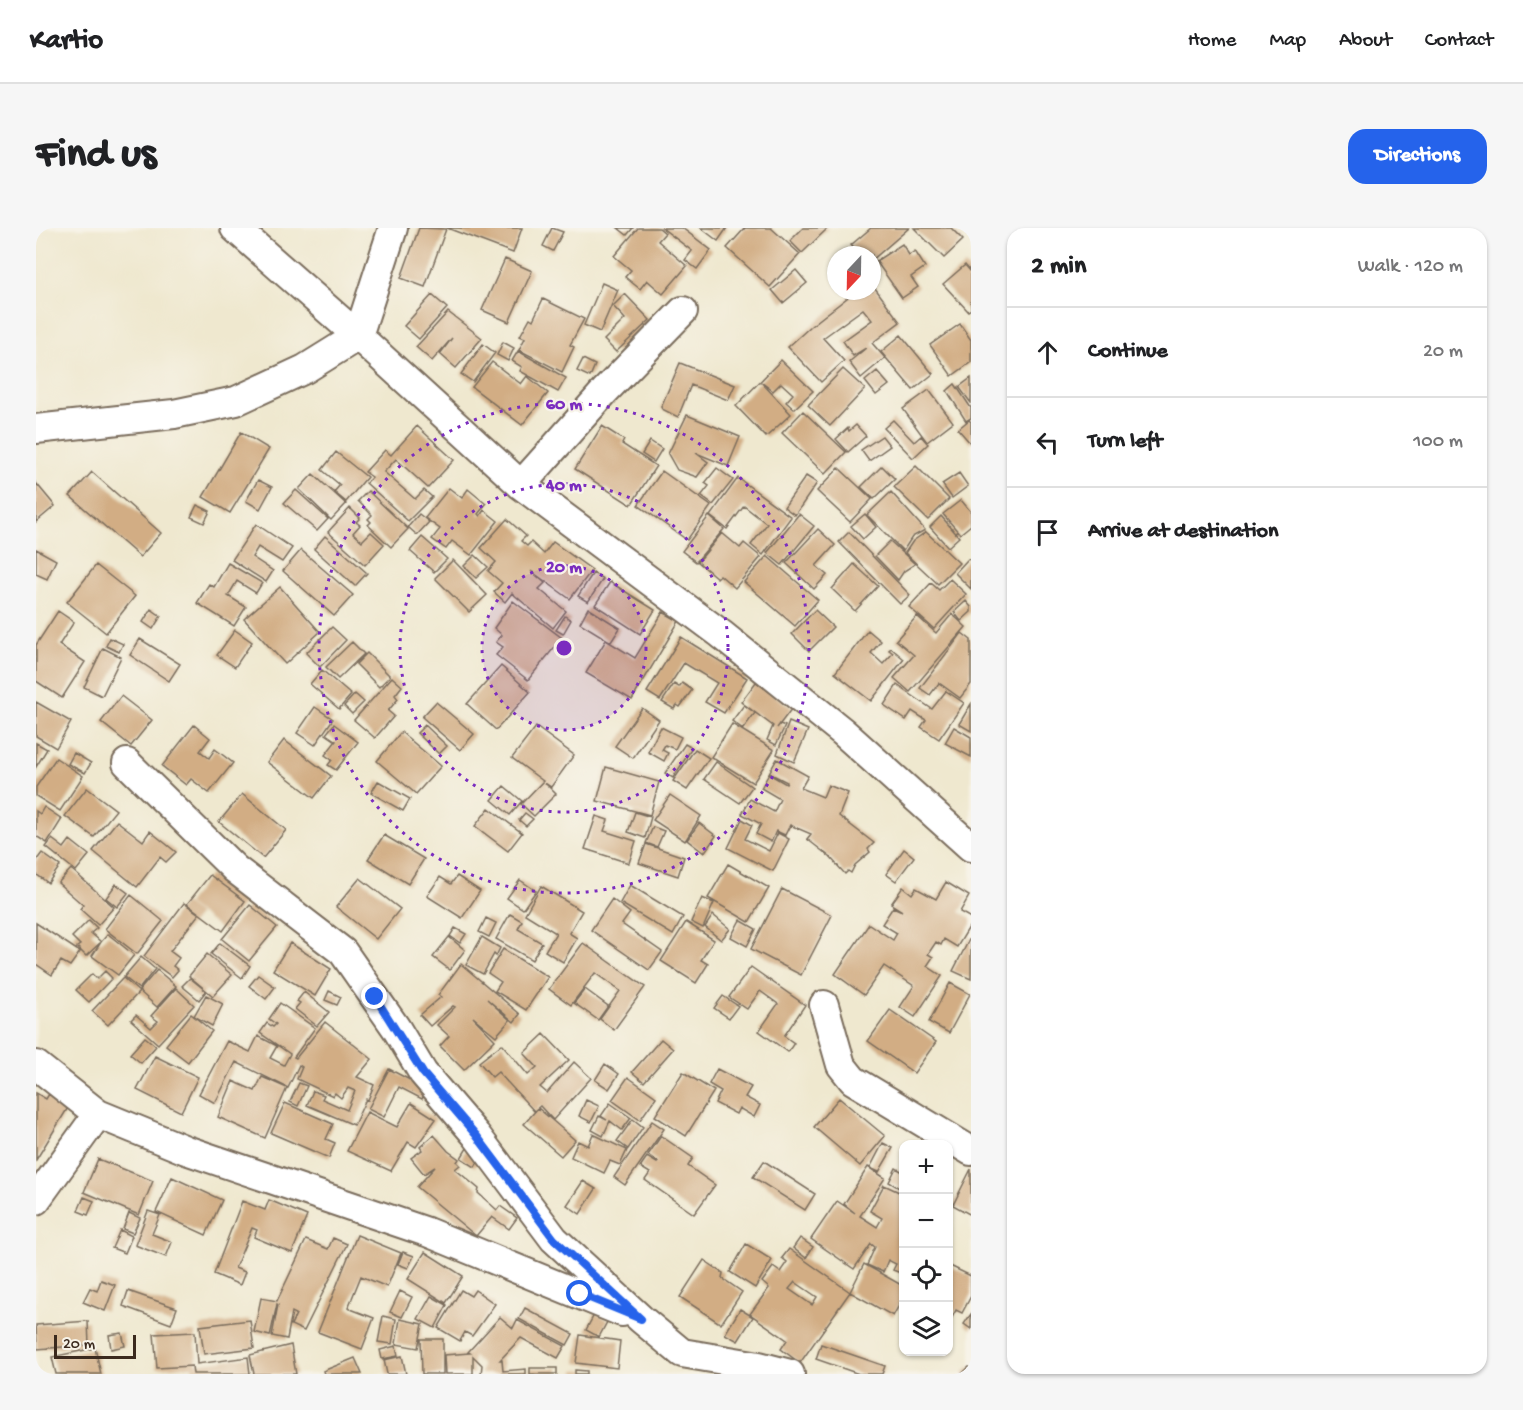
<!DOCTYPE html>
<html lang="en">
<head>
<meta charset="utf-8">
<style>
  body { margin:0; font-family:"Gochi Hand",sans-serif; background:#f6f6f6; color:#202124 }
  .controls { position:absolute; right:18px; bottom:18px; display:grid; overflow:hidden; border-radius:12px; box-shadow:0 2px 4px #0004 }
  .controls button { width:54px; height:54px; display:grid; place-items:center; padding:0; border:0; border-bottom:2px solid #e0e0e0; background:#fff; color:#202124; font:30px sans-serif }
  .compass { position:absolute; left:791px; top:18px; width:54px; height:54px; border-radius:50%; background:#fff; box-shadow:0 2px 4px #0004; rotate:202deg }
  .scale { position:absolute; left:18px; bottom:15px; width:82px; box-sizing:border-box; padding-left:6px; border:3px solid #3b2a1e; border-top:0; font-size:16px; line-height:21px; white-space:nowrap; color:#3b2a1e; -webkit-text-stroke:4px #f7f3e8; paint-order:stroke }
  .stop { position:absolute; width:18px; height:18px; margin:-14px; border:4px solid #2563eb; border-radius:50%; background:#fff }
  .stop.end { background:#2563eb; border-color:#fff; box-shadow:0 2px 6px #0008 }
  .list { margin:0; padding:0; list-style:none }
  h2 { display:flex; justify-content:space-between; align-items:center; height:78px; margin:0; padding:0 24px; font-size:26px }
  h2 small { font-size:20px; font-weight:400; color:#757577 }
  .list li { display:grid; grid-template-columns:39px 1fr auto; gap:18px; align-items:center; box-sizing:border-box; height:90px; padding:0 24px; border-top:2px solid #e0e0e0 }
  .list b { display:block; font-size:22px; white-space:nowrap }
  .list em { font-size:20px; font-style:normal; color:#757577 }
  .icon { flex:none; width:33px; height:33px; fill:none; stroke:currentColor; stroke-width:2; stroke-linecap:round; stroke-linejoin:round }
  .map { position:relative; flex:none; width:935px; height:1146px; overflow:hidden; border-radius:18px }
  header { display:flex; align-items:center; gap:36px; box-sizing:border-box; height:84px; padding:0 30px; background:#fff; border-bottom:2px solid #e0e0e0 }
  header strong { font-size:28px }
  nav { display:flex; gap:33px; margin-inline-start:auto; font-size:21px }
  .intro { display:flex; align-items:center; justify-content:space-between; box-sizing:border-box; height:144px; padding:0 36px }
  h1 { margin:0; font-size:42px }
  .button { padding:15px 27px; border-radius:18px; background:#2563eb; color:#fff; font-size:21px; font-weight:700 }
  main { display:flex; gap:36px; padding:0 36px }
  aside { flex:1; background:#fff; border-radius:18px; box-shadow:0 2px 4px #0004 }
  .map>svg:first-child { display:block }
  .building { fill:#d2ad84; fill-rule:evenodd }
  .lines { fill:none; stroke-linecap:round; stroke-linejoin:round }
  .minor-casing { stroke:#7a6c5c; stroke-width:32 }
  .minor { stroke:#fff; stroke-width:28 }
  .route { stroke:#2563eb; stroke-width:8 }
  .ring { fill:none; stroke:#7b2cbf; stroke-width:3; stroke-dasharray:3 6 }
  .centre { fill:#7b2cbf; stroke:#f7f3e8; stroke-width:3 }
  .ring-label { font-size:18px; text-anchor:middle; font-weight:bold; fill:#7b2cbf; stroke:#f7f3e8; stroke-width:4.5; stroke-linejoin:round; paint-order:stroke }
</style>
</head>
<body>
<header>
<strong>Kartio</strong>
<nav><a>Home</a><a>Map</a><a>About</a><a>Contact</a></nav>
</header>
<div class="intro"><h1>Find us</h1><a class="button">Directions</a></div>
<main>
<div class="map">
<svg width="935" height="1146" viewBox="0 0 935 1146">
  <rect width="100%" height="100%" fill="#f7f3e8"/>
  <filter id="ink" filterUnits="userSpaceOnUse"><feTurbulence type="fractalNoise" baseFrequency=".0167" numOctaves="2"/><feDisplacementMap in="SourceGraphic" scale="12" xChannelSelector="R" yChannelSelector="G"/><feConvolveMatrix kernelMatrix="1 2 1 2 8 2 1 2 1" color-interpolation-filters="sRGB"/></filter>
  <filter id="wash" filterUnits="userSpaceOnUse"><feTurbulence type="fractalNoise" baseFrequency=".008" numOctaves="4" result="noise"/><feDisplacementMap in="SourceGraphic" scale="24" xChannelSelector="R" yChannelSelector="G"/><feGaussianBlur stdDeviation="1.35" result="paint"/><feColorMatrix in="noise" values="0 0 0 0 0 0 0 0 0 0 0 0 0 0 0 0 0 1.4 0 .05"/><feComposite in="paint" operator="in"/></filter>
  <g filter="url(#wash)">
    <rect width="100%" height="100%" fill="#efe8cf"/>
    <g id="blocks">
      <!-- building -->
      <path class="building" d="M383 0 410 1 389 59 365 50Z
        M411 0H486L477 25Z
        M516 0 527 4 517 23 507 18Z
        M582 0H597L591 7Z
        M602 0H623L629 5 622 13 651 38 627 66 611 52 604 61 589 49 595 42 578 28Z
        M626 0H646L675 22 661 41 649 32 656 23Z
        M665 0H691L682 13Z
        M709 0H735L764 26 734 59 691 20Z
        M767 0H792L766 25 754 13Z
        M835 0H873L836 32V27H824L815 17Z
        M878 0H915L927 12 908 30Z
        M927 0H935V11Z
        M866 16 873 27 879 23 889 39 875 49 882 59 866 70 840 33Z
        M469 31 496 43 473 94 446 82Z
        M929 37 935 44V81L932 83 907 56Z
        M760 42 771 55 747 75 736 62Z
        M566 55 582 62 564 104 548 97Z
        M836 56 864 94 836 115 849 130 825 150 813 134 830 120 817 128 807 113 836 92 827 81 787 110 808 133 785 154 752 119 775 98 820 63H836Z
        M589 66 614 92 580 124 568 112 589 91 577 78Z
        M396 67 411 80 383 111 368 98Z
        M507 71 548 91 534 117 538 119 526 144 483 122 489 110 484 108 494 90 497 92Z
        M412 84 446 110 420 140 404 126 416 110 396 133 380 119Z
        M924 96 935 112V134L916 148 894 117Z
        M865 107 897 146 877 162 845 124Z
        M467 114 478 120 472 133 461 127Z
        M447 116 459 125 437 154 425 146Z
        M482 123 530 150 522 164 484 143 486 139 476 133Z
        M547 131 559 137 554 149 541 143Z
        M745 132 777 163 758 181 750 174 757 166 745 155 737 163 725 154 755 186 730 209 700 178Z
        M456 134 485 156 491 148 512 165 486 197 436 159Z
        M644 135 699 157 692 172 655 157 642 189 626 181 625 179Z
        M807 141 829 161 794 198 772 177Z
        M841 143 853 157 840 167 829 153Z
        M935 150V175L923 159Z
        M919 156 935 180V190L930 193 911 163Z
        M893 162 917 194 891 214 867 181Z
        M767 183 810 224 789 246 746 205Z
        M651 187 704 209 692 238 660 225 672 234 661 249 641 242 632 226Z
        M857 192 878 214 885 208 892 216 877 230 848 200Z
        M933 192 935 194V216L922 201Z
        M820 197 830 208 812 224 800 211 812 200 813 203Z
        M381 198 418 232 392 260 360 231 348 244 379 271 388 262 396 269 372 293 330 255 336 249 329 244 349 222 355 227Z
        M566 198 588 212 586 216 620 238 595 277 539 241Z
        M205 204 233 221 194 285 167 269Z
        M846 208 854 218 833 233 825 222Z
        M614 213 626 221 618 234 606 226Z
        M300 224 331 249 310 274 298 264 304 257 286 242Z
        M846 238 859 251 838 271 825 259Z
        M880 238 913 271 892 292 858 259Z
        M681 240 697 252 677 277 665 268 673 258 669 255Z
        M803 240 836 271 814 294 781 263Z
        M626 243 675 278 651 312 602 277Z
        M56 244 125 305 104 329 34 268Z
        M923 245 932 258 916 270 906 256Z
        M277 246 310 276 295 292 263 261Z
        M770 248 781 255 759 287 748 279Z
        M702 250 755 289 727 327 715 317 731 296 708 278 691 301 674 288Z
        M222 252 236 259 224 281 210 273Z
        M0 255 19 278 0 294Z
        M413 260 426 270 432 261 450 276 442 286 444 288 448 282 462 293 435 327 416 313 410 321 396 311 404 301 389 290Z
        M260 262 292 291 281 303 248 275Z
        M332 263 372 301 355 319 332 297 335 294 332 291 336 287 322 273Z
        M855 264 889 302 876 309 867 323 831 287Z
        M925 272 935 284V297L924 306 907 286Z
        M161 277 174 283 168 295 155 289Z
        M314 280 324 290 320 294 324 297 317 305 326 313 335 304 348 316 329 337 292 304Z
        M383 286 393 294 381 307 372 299Z
        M763 286 778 298 746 337 731 325Z
        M829 286 840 299 827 311 815 298Z
        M673 288 688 301 660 334 646 323Z
        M905 288 923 309 912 319 894 299Z
        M471 291 490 308 485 313 491 318 495 314 508 326 517 314 556 342 534 371 495 343 509 355 503 361 530 383 517 400 476 365 469 374 458 364 466 355 452 343 460 334 445 320Z
        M220 296 256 320 246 334 222 319 216 329 237 343 230 354 196 332Z
        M782 301 799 317 780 338 791 347 778 361 750 335Z
        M813 304 874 367 864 376 803 314Z
        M890 304 923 335 902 356 869 325 877 313Z
        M686 305 704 320 708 315 725 329 699 360 684 347 681 350 662 334Z
        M289 308 331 345 319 358 278 321Z
        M386 309 411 331 398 344 374 323Z
        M854 313 879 336 868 343 862 352 839 328Z
        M0 321 20 332 11 351 0 346Z
        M265 322 317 367 298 388 247 343Z
        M439 327 452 339 440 350 428 338Z
        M731 328 782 372 759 398 708 354Z
        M932 331 935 333V361L919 345Z
        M417 332 451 367 433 384 399 350Z
        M192 335 226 355 220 365 201 353 192 368 210 379 198 398 161 375 173 356 178 359Z
        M818 336 842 358 819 383 796 361Z
        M60 337 99 368 70 405 31 374Z
        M557 345 567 351 552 374 542 368Z
        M914 351 930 366 898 401 873 379 895 355 903 362Z
        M574 354 619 382 604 406 559 377Z
        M244 359 284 404 249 436 208 391Z
        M477 373 526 410 492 452 460 427 467 419 460 414 466 407 458 400Z
        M930 373 935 379V384L925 393 918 384Z
        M552 380 584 400 575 414 544 395Z
        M115 381 125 388 117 401 107 394Z
        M779 382 797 399 773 423 756 406Z
        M22 383 38 394 23 417 49 434 26 470 0 453V417Z
        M627 384 643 393 596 472 550 445 570 412 599 430Z
        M916 386 930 399 874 464 858 450 878 427 860 412 881 388 900 405Z
        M529 388 535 392 527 406 520 402Z
        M296 399 310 412 284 439 270 425Z
        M199 402 216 414 199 439 181 427Z
        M832 402 845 413 835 425 847 436 857 425 853 422 855 420 868 431 835 473 799 445Z
        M926 405 935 412V456L924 470 903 455 894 467 884 460Z
        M645 409 711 450 688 485 669 474 681 455 648 435 624 472 611 464Z
        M74 410 87 416 83 424 70 418Z
        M104 411 144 436 133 453 94 427Z
        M316 414 328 426 302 451 290 439Z
        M67 420 85 429 66 468 48 459Z
        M331 425 354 448 343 459 320 436Z
        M465 438 494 464 460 502 431 476Z
        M286 442 315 467 303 481 274 456Z
        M356 449 366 458 359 467 362 471 352 483 358 488 339 510 318 492Z
        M720 454 756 480 741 500 744 496 749 498 740 517 731 512 737 498 705 474Z
        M646 455 656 462 644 479 641 477 638 481 626 474 638 456 643 459Z
        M861 457 896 481 910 463 928 475 903 511 885 499 890 492 876 483 870 492 848 477Z
        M319 466 328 474 316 486 308 478Z
        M85 468 116 492 95 518 65 494Z
        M0 474 35 494 20 520 0 508Z
        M400 474 438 506 424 522 386 489Z
        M935 476V503L923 496Z
        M708 477 719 485 707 501 696 493Z
        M279 479 297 491 279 517 261 505Z
        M606 480 623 492 597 530 579 518Z
        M753 494 772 502 758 534 741 526Z
        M298 496 322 514 300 542 292 537 296 532 289 527 300 513 290 506Z
        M696 496 738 522 717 555 675 529Z
        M158 497 174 510 164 523 173 530 179 521 197 535 173 565 155 551 150 557 126 538Z
        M389 497 411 518 403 526 381 505Z
        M500 499 538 527 515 559 509 555 520 566 498 588 485 576 507 553 476 530Z
        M625 499 645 509 639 521 629 517 626 522 632 525 628 533 612 524Z
        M918 499 935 509V529L909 515Z
        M365 504 405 538 380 566 341 533Z
        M248 512 295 548 278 570 231 534Z
        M0 515 11 521 0 539Z
        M649 516 656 520 637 550 629 545Z
        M659 521 673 530 651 562 637 553Z
        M38 525 55 535 49 545 32 536Z
        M20 530 47 548 24 583 0 568V559Z
        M741 531 772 548 765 560 787 569 792 557 812 565 803 588 838 615 832 621 834 624 819 637 815 645 812 643 809 646 794 629 771 611 775 606 754 597 749 607 740 603 735 614 720 606 725 596 706 586 714 571 738 584 744 571 725 560 733 546 750 556 751 554 733 545Z
        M680 534 716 559 704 575 668 551Z
        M570 539 623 554 614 587 561 573Z
        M342 553 374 571 367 583 335 565Z
        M468 558 486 573 474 587 456 572Z
        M51 560 80 582 58 609 29 588Z
        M206 566 250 602 227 630 183 594Z
        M634 567 665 588 649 613 617 592Z
        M8 579 26 591 11 615 0 608V583L4 586Z
        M453 580 486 605 472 623 439 598Z
        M599 584 615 589 609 610 592 604Z
        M489 585 497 591 490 598 483 592Z
        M560 588 572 592 568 603 600 613 593 635 549 621Z
        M706 591 716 597 709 611 733 623 742 605 753 611 737 643 692 620Z
        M81 593 107 613 114 603 140 624 130 634 124 629 101 659 57 623Z
        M663 595 680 608 668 625 651 612Z
        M617 599 628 603 621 619 610 615Z
        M348 607 388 631 372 656 332 631Z
        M16 611 28 620 34 612 53 627 40 643 10 619Z
        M610 616 648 629 642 648 603 635Z
        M868 621 878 629 860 653 850 646Z
        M6 625 24 638 12 655 0 646V633Z
        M692 636 733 660 713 694 672 670Z
        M35 641 78 679 62 697 44 681 47 677 22 655Z
        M174 647 209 673 187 703 151 676Z
        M421 648 444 663 426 690 391 668 404 649 415 656Z
        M324 650 364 681 340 711 300 679Z
        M484 652 500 663 487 681 471 670Z
        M910 654 933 668 924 684 935 690V696L921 719 908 711 905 717 900 714 892 726 897 729 891 738 906 748 879 789 864 779 878 758 848 738 828 767 799 746 833 696 857 712 861 705 846 696 857 679 866 683 855 676 867 659 876 666 880 660 900 671Z
        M80 656 92 665 81 679 70 670Z
        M594 657 647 689 637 707 584 675Z
        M505 658 546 683 533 705 541 710 527 734 509 723 520 705 489 686Z
        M746 661 796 687 765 747 715 721Z
        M95 667 127 693 101 726 69 701Z
        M666 670 678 675 667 700 655 694Z
        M576 671 594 685 586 696 626 724 613 742 555 702Z
        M148 675 163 686 134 723 143 730 137 738 142 742 136 749 108 728Z
        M214 677 241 699 213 733 186 711Z
        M474 686 486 693 482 701 506 715 496 732 460 711Z
        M677 687 694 701 685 712 669 699Z
        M450 690 460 695 453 709 443 704Z
        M53 692 61 700 55 705 65 714 72 706 98 727 82 747 56 728 65 714 50 728 41 719 44 717 36 709Z
        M704 692 720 701 711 718 695 709Z
        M650 694 678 712 665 732 672 736 660 755 625 733Z
        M0 695 44 724 34 738 25 733 16 747 0 736Z
        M419 700 430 706 424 715 414 708Z
        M935 708V751L917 743Z
        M413 709 429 722 414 742 397 729Z
        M446 709 464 720 460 728 458 726 447 746 430 737Z
        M184 715 214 738 206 750 175 726Z
        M254 715 295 741 279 768 237 742Z
        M547 715 609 759 578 802 564 791 584 763 559 745 535 777 513 761Z
        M467 721 512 749 490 782 459 763 465 754 452 745Z
        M171 726 196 747 177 768 153 748Z
        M105 729 119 741 103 761 88 749Z
        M425 736 484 786 478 794 451 771 474 792 460 808 437 789 459 812 428 842 404 818 413 808 401 797 419 779 417 778 394 798 384 787 405 769 402 767Z
        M715 739 769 777 748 808 758 815 752 824 723 803 742 776 724 763 711 781 693 769Z
        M121 742 140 758 121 779 103 763Z
        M69 743 76 750 53 774 40 762 56 746 61 751Z
        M222 747 239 759 230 771 213 758Z
        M87 750 103 764 72 797 56 783Z
        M154 750 170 763 163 772 146 758Z
        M914 755 934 766 913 805 893 794Z
        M140 760 158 777 122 816 95 792 100 787 115 800 122 793 115 788Z
        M549 761 572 778 562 792 538 775Z
        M293 763 305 769 301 777 289 772Z
        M268 764 293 784 281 798 259 781 264 775 261 773Z
        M170 767 187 776 176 798 158 788Z
        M687 768 702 778 693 790 678 780Z
        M244 775 279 800 258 829 260 830 289 794 336 831 321 849 338 857 332 872 330 871 318 897 271 877 277 863 288 867 286 871 311 882 319 863 312 860 305 870 299 865 297 868 261 851 266 839 263 837 252 860 200 834 179 875 163 866 191 813 214 824 222 808 241 818 234 830 248 837 254 826 224 805 231 795 237 799 240 796 233 791Z
        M854 782 900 814 878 845 832 813Z
        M155 786 176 803 152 834 130 817Z
        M508 806 533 832 504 859 511 865 538 834 555 850 517 892 504 878 498 883 462 844 456 849 443 834 466 816 492 847 501 839 488 825Z
        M109 809 120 818 105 835 94 826Z
        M625 811 637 821 608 854 596 844Z
        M119 828 162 849 145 884 101 862Z
        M569 836 583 846 573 861 559 852Z
        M353 841 391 861 386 871 363 859 348 889 332 881Z
        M681 841 715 859 709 869 724 877 718 889 703 880 700 886 679 875 685 863 673 856Z
        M647 844 678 863 650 908 619 888Z
        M226 849 251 860 229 910 182 889 197 853 219 863Z
        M592 849 620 869 604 892 576 872Z
        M263 855 271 858 262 878 254 874Z
        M0 865 10 871 13 866 33 878 0 932Z
        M803 870 849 908 824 938 778 899Z
        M550 872 563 878 555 894 543 888Z
        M249 875 297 896 290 911 299 915 293 930 235 905Z
        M375 875 400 891 380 919 372 914 355 943 311 923 331 884 361 899Z
        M574 875 595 890 586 902 574 893 567 908 556 902 563 888 571 892 565 888Z
        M502 880 539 912 525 928 488 896Z
        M597 891 607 899 592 921 581 913Z
        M616 893 628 901 589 957 578 949Z
        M557 906 591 922 584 937 574 933 568 945 535 929 542 913 552 918Z
        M398 907 412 923 423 931 421 934 424 937 419 941 443 961 442 965 461 982 464 978 481 990 473 1001 456 989 440 1008 381 959 399 939 388 946 375 930 386 922 384 919Z
        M625 908 657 930 652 938 679 957 658 986 609 952 614 945 604 939 611 929 621 935 622 934 612 927Z
        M847 915 857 920 843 944 834 940Z
        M431 920 445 929 439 939 425 930Z
        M62 931 117 953 103 987 48 964Z
        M728 933 779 966 769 982 717 949Z
        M832 939 849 950 824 988 841 999 846 990 834 983 848 957 863 964 865 961 853 954 860 940 867 944V1046L857 1042 860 1036 852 1032 847 1044 831 1037 839 1019 835 1016 818 1041 775 1011 801 973 819 985 808 976Z
        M935 941V987L917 977Z
        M136 949 186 972 170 1007 120 984Z
        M547 953 560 961 544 986 531 977Z
        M48 969 58 973 52 987 42 983Z
        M233 972 271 988 256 1025 218 1009 221 1002 216 1000 199 1040 209 1044 204 1057 178 1046 206 973 229 982Z
        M112 983 124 987 116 1006 136 1014 130 1029 99 1017Z
        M93 985 104 990 97 1005 87 1001Z
        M84 1002 96 1008 89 1025 76 1020Z
        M321 1007 365 1025 351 1059 325 1048 312 1080 338 1090 326 1121 282 1104Z
        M297 1010 311 1016 268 1103 255 1097 260 1086 256 1084 251 1111 236 1108 242 1077 241 1076 234 1108 218 1104 225 1070 241 1073 270 1012 292 1021Z
        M764 1010 777 1019 770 1030 757 1020Z
        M710 1016 736 1032 719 1060 694 1044Z
        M753 1021 814 1064 828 1036 867 1058V1070L857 1088 814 1064 764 1135 745 1121 751 1112 714 1086 733 1060 726 1054 737 1039 744 1044 751 1034 746 1030ZM759 1054 781 1069 776 1077 753 1061Z
        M367 1024 378 1028 372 1040 362 1036Z
        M389 1024 427 1048 410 1075 372 1051Z
        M668 1032 687 1045 686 1050 706 1064 685 1096 644 1069Z
        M912 1037 935 1048V1068L926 1085 920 1082 912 1097Z
        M65 1052 79 1057 69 1083 47 1074 54 1060 61 1063Z
        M425 1062 435 1068 439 1062 459 1076 436 1108 429 1104 424 1113 402 1100Z
        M92 1063 141 1080 135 1096 87 1078Z
        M364 1063 376 1069 366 1089 354 1084Z
        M395 1068 411 1077 399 1100 382 1091Z
        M489 1080 537 1106 531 1117 483 1091Z
        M704 1081 717 1089 702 1113 689 1106Z
        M559 1085 572 1092 563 1109 550 1102Z
        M935 1086V1101L928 1096Z
        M347 1088 360 1091 356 1116 342 1114Z
        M464 1089 477 1100 481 1092 529 1118 522 1130 485 1110 464 1132H466L467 1143 490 1141V1146H445L446 1137 437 1128V1146H409L408 1127 434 1125 432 1124Z
        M364 1091 387 1096 382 1120 360 1116Z
        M214 1092 218 1120 168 1126 164 1098Z
        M52 1093 53 1117 1 1121 0 1097Z
        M159 1104 161 1136 212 1129 214 1146H157L156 1138 121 1140 118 1106Z
        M86 1105 89 1118 75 1121 73 1107Z
        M544 1107 584 1113 581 1140 540 1135Z
        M385 1111H407V1146H386Z
        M785 1116 849 1138 846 1146H823L780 1131Z
        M255 1117 260 1146H218L214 1127Z
        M360 1118 362 1128 346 1131 344 1122Z
        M59 1120 65 1146H20L16 1129Z
        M366 1128 370 1146H351L348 1132Z
        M319 1130 326 1146H288L287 1143Z
        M933 1139 935 1140V1146H926Z
        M494 1140H521V1146H494Z
        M539 1142 551 1143V1146H539Z"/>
    </g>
  </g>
  <g filter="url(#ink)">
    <use href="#blocks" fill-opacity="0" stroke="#7a6c5c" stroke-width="1.5"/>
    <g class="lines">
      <defs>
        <path id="minor" d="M199 0 322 108 485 257 685 406 807 504 935 619
          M0 201 138 186 200 173 269 141 322 108 357 0
          M485 257 569 163 647 83
          M91 535 199 641 307 724 360 800 387 845 440 907 518 1011 605 1091 646 1125 723 1138 754 1146
          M788 777 805 837 817 852 935 923
          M0 837 62 886 150 922 391 1004 586 1084
          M0 972 62 886"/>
      </defs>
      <!-- minor casing -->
      <use href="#minor" class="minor-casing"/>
      <!-- minor -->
      <use href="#minor" class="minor"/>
    </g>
  </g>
  <g class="lines" filter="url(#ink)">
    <!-- route -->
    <path class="route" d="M339 769 387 845 440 907 518 1011 605 1091 544 1066"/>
  </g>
  <!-- distance rings -->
  <circle cx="528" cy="420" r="82" fill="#7b2cbf" fill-opacity=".12"/>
  <g class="ring">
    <circle cx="528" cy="420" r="82"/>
    <circle cx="528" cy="420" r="164"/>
    <circle cx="528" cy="420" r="245"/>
  </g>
  <circle cx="528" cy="420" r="9" class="centre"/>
  <g class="ring-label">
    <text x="528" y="181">60 m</text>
    <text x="528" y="262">40 m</text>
    <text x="528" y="344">20 m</text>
  </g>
</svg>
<div class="controls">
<button>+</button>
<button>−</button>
<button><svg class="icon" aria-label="locate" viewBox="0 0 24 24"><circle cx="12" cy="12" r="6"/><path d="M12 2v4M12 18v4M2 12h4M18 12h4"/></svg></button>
<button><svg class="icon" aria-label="layers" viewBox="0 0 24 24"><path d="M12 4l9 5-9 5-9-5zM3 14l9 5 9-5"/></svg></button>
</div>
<svg class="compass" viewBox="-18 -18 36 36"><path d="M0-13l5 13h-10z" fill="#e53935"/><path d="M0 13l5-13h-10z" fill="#757577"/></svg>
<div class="scale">20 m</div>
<div class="stop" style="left:544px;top:1066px"></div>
<div class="stop end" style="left:339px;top:769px"></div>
</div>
<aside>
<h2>2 min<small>Walk · 120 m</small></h2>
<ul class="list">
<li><svg class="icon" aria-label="ahead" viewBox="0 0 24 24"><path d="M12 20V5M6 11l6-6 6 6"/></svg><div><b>Continue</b></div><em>20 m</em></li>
<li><svg class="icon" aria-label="left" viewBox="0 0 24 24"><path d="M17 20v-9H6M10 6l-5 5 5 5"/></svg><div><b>Turn left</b></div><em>100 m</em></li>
<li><svg class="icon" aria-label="arrive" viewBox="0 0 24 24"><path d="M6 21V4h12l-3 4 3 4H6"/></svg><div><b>Arrive at destination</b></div></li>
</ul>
</aside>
</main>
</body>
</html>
